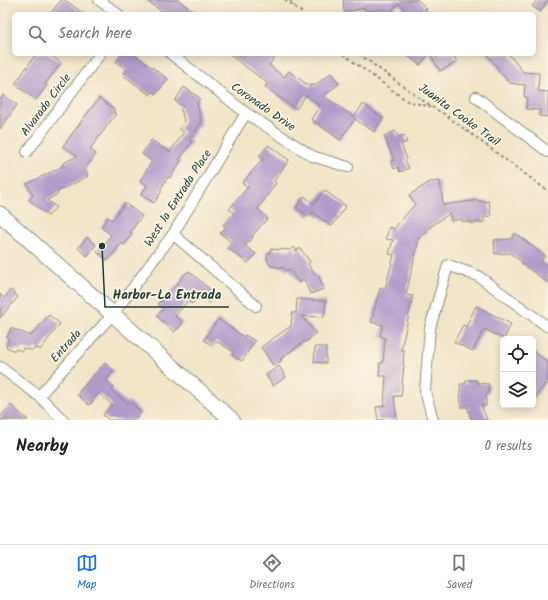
<!DOCTYPE html>
<html lang="en">
<head>
<meta charset="utf-8">
<style>
  body { margin:0; font-family:Kalam,sans-serif; background:#f6f6f6; color:#222 }
  .controls { position:absolute; right:12px; bottom:12px; display:grid; overflow:hidden; border-radius:6px; box-shadow:0 2px 10px #0003 }
  .controls button { width:36px; height:36px; display:grid; place-items:center; padding:0; border:0; border-bottom:1px solid #e0e0e0; background:#fff; color:#222; font:20px sans-serif }
  .list { margin:0; padding:0; list-style:none }
  h2 { display:flex; justify-content:space-between; align-items:center; height:52px; margin:0; padding:0 16px; font-size:17px }
  h2 small { font-size:13px; font-weight:400; color:#767676 }
  .icon { flex:none; width:22px; height:22px; fill:none; stroke:currentColor; stroke-width:2; stroke-linecap:round; stroke-linejoin:round }
  .map { position:relative; flex:none; width:548px; height:420px; overflow:hidden }
  .search { position:absolute; background:#fff; box-shadow:0 2px 10px #0003; left:12px; right:12px; top:12px; height:44px; display:flex; align-items:center; gap:10px; box-sizing:border-box; padding:0 14px; border-radius:6px; color:#767676; font-size:15px }
  .sheet { height:124px; background:#fff }
  nav { display:flex; justify-content:space-around; align-items:center; box-sizing:border-box; height:56px; border-top:1px solid #e0e0e0; background:#fff; font-size:11px; color:#767676 }
  nav a { display:grid; justify-items:center; gap:2px }
  nav .on { color:#1a73e8 }
  .map>svg:first-child { display:block }
  .building { fill:#b09cca }
  .lines { fill:none; stroke-linecap:round; stroke-linejoin:round }
  .minor-casing { stroke:#88917e; stroke-width:12 }
  .primary-casing { stroke:#88917e; stroke-width:17 }
  .path { stroke:#88917e; stroke-width:2; stroke-dasharray:3 3; stroke-linecap:butt }
  .minor { stroke:#fff; stroke-width:10 }
  .primary { stroke:#fff; stroke-width:15 }
  .labels { text-anchor:middle; dominant-baseline:central; stroke-width:3.5; stroke-linejoin:round; paint-order:stroke }
  .street-label { font-size:12px; fill:#1f3d34; stroke:#fcf5e5 }
  .leader { fill:none; stroke:#1f3d34; stroke-width:1.5 }
  .callout-dot { fill:#1f3d34; stroke:#fcf5e5; stroke-width:1.5 }
  .callout-label { font-size:13px; text-anchor:middle; font-weight:bold; fill:#1f3d34; stroke:#fcf5e5; stroke-width:3.5; stroke-linejoin:round; paint-order:stroke }
</style>
</head>
<body>
<div class="map">
<svg width="548" height="420" viewBox="0 0 548 420">
  <rect width="100%" height="100%" fill="#fcf5e5"/>
  <filter id="ink" filterUnits="userSpaceOnUse"><feTurbulence type="fractalNoise" baseFrequency=".025" numOctaves="2"/><feDisplacementMap in="SourceGraphic" scale="8" xChannelSelector="R" yChannelSelector="G"/><feConvolveMatrix kernelMatrix="1 2 1 2 8 2 1 2 1" color-interpolation-filters="sRGB"/></filter>
  <filter id="wash" filterUnits="userSpaceOnUse"><feTurbulence type="fractalNoise" baseFrequency=".012" numOctaves="4" result="noise"/><feDisplacementMap in="SourceGraphic" scale="16" xChannelSelector="R" yChannelSelector="G"/><feGaussianBlur stdDeviation="0.9" result="paint"/><feColorMatrix in="noise" values="0 0 0 0 0 0 0 0 0 0 0 0 0 0 0 0 0 1.4 0 .05"/><feComposite in="paint" operator="in"/></filter>
  <g filter="url(#wash)">
    <rect width="100%" height="100%" fill="#f1e5c8"/>
    <g id="blocks">
      <!-- building -->
      <path class="building" d="M61 0H65L84 14H50Z
        M146 0H178L197 14H165Z
        M343 0H418L427 9 422 14H409L399 4 388 13 385 9 365 11V8L344 12Z
        M537 0H548L540 12 532 6Z
        M36 54H49L61 63 45 84 47 85 36 100 15 84Z
        M121 54H134L168 79 156 94 153 92 150 95 123 75 127 70 116 62Z
        M229 54H277L269 65 284 77 289 71 310 87 312 84 314 86 331 73 339 84 324 96 354 117 363 104 383 118 374 132 355 119 340 140 311 119 320 106 306 95 296 109 265 87 267 83Z
        M405 54H429L420 65Z
        M430 54H453L457 62 440 71Z
        M487 54H509L523 72 539 73 538 91 548 92V117L539 116 540 110 526 109 527 97H524L525 85 509 83Z
        M184 87 200 98 197 102 201 123 189 140 192 142 179 160 181 161 170 178 168 177 160 190 162 191 154 203 141 195 147 185 140 181 152 161 142 154 151 140 170 152 184 132 180 129 184 122 182 112 180 110 183 107 175 101Z
        M3 95 17 105 0 129V100Z
        M99 98 115 110 113 112 116 114 90 149 96 154 85 169 88 176 57 192 58 194 47 200 56 207 48 216 29 200 33 195 27 184 63 166 62 164 77 156 63 146Z
        M395 131 398 137 404 135 407 142 401 144 407 159 405 160 409 168 400 172 398 167 394 169 391 161 394 160 384 136Z
        M268 145 289 160 274 181 276 183 258 209 268 218 252 236 253 237 245 246 256 254 248 263 227 248 232 243 220 233 226 227 223 225 234 213 229 209 248 187 242 183 263 159 259 156Z
        M440 181 443 205 480 200 481 202 489 201 491 216 484 217V222L469 223 468 221 462 222V219L451 221 450 213 426 230 427 232 419 238 406 295 413 296 401 350H404L403 365H404L401 396H394L397 420H378L376 407 384 406 386 376H379L380 363H383L385 338 380 336 383 325 371 322 380 288 385 289 394 255 389 254 393 240 386 239 389 227 394 229 415 204 409 195 430 182Z
        M324 190 346 206 332 226 312 212 309 217 296 207 304 196 314 204Z
        M125 203 142 216 130 232 132 233 124 245 121 243 108 260 97 252 111 235 101 227 108 217 112 220Z
        M515 233 545 256 541 261 548 266V283L521 263 522 262 510 253 495 254 494 240 511 239Z
        M87 237 96 245 87 256 78 248Z
        M294 247 296 251 300 248 310 262 308 264 316 276 318 275 324 289 310 294 304 279 299 283 289 269 286 271 284 268 271 266 267 260V253H270V249L290 250Z
        M189 271 216 295 209 303 200 295 192 304 188 301 175 316 183 323 174 332 157 316 163 309 158 304 181 280 180 279 187 272V273Z
        M11 290 18 297 0 318V294L4 298Z
        M297 299 326 301 324 317 301 316 316 333 306 342 305 341 280 359 282 360 274 366 261 347 291 326 292 313H296Z
        M476 306 511 324 504 339 484 329 473 351 454 342 463 325 466 327Z
        M49 315 60 324 40 350 38 348 31 350 23 348 22 351 16 349 15 351 6 347 9 339 7 338 11 328 31 336Z
        M218 319 244 337 245 335 255 341 242 361 232 355 234 352 216 341 213 346 204 340Z
        M315 347H326V363L314 362Z
        M533 351 548 363V380L533 400Z
        M105 363 114 371 106 380 114 388 112 389 113 391 127 403 129 401 141 412 135 420H109L103 415 112 405 99 393 89 405 77 394Z
        M279 366 286 377 273 386 266 375Z
        M466 380H477V383L489 384V393H486V406L481 405 487 420H472L467 407H461L460 384H466Z
        M11 405 20 413 28 420H0V417Z"/>
    </g>
  </g>
  <g filter="url(#ink)">
    <use href="#blocks" fill-opacity="0" stroke="#88917e" stroke-width="1"/>
    <g class="lines">
      <defs>
        <path id="minor" d="M99 0 118 14
          M171 54 246 113 312 156 348 167
          M476 97 548 152
          M27 152 100 54
          M173 234 256 306
          M0 367 39 396 63 420
          M39 396 113 314 173 234 246 113
          M433 420 425 391 430 328 448 265 478 276 548 327"/>
        <path id="primary" d="M0 214 232 420"/>
      </defs>
      <!-- minor casing -->
      <use href="#minor" class="minor-casing"/>
      <!-- primary casing -->
      <use href="#primary" class="primary-casing"/>
      <!-- path -->
      <path class="path" d="M285 0 304 14
        M290 0 294 6
        M343 54 407 101 431 107
        M359 54 432 107 444 114 548 191"/>
      <!-- minor -->
      <use href="#minor" class="minor"/>
      <!-- primary -->
      <use href="#primary" class="primary"/>
    </g>
  </g>
  <g class="labels">
    <!-- street labels -->
    <g class="street-label">
      <text transform="translate(46 105) rotate(-53)">Alvarado Circle</text>
      <text transform="translate(263 107) rotate(35)">Coronado Drive</text>
      <text transform="translate(459 115) rotate(36)">Juanita Cooke Trail</text>
      <text transform="translate(178 198) rotate(-57)">West la Entrada Place</text>
      <text transform="translate(66 346) rotate(-48)">Entrada</text>
    </g>
  </g>
  <!-- callouts -->
  <path class="leader" d="M102 246L105 307H229"/>
  <circle class="callout-dot" cx="102" cy="246" r="4"/>
  <g class="callout-label">
    <text x="167" y="299">Harbor-La Entrada</text>
  </g>
</svg>
<div class="controls">
<button><svg class="icon" aria-label="locate" viewBox="0 0 24 24"><circle cx="12" cy="12" r="6"/><path d="M12 2v4M12 18v4M2 12h4M18 12h4"/></svg></button>
<button><svg class="icon" aria-label="layers" viewBox="0 0 24 24"><path d="M12 4l9 5-9 5-9-5zM3 14l9 5 9-5"/></svg></button>
</div>
<div class="search"><svg class="icon" aria-label="search" viewBox="0 0 24 24"><circle cx="10" cy="10" r="6"/><path d="M15 15l6 6"/></svg>Search here</div>
</div>
<section class="sheet">
<h2>Nearby<small>0 results</small></h2>
<ul class="list">
</ul>
</section>
<nav>
<a class="on"><svg class="icon" aria-label="map" viewBox="0 0 24 24"><path d="M3 6l6-2 6 2 6-2v14l-6 2-6-2-6 2zM9 4v14M15 6v14"/></svg>Map</a>
<a><svg class="icon" aria-label="directions" viewBox="0 0 24 24"><path d="M12 3l9 9-9 9-9-9zM9 14v-3h6M13 9l2 2-2 2"/></svg>Directions</a>
<a><svg class="icon" aria-label="saved" viewBox="0 0 24 24"><path d="M7 4h10v16l-5-4-5 4z"/></svg>Saved</a>
</nav>
</body>
</html>
